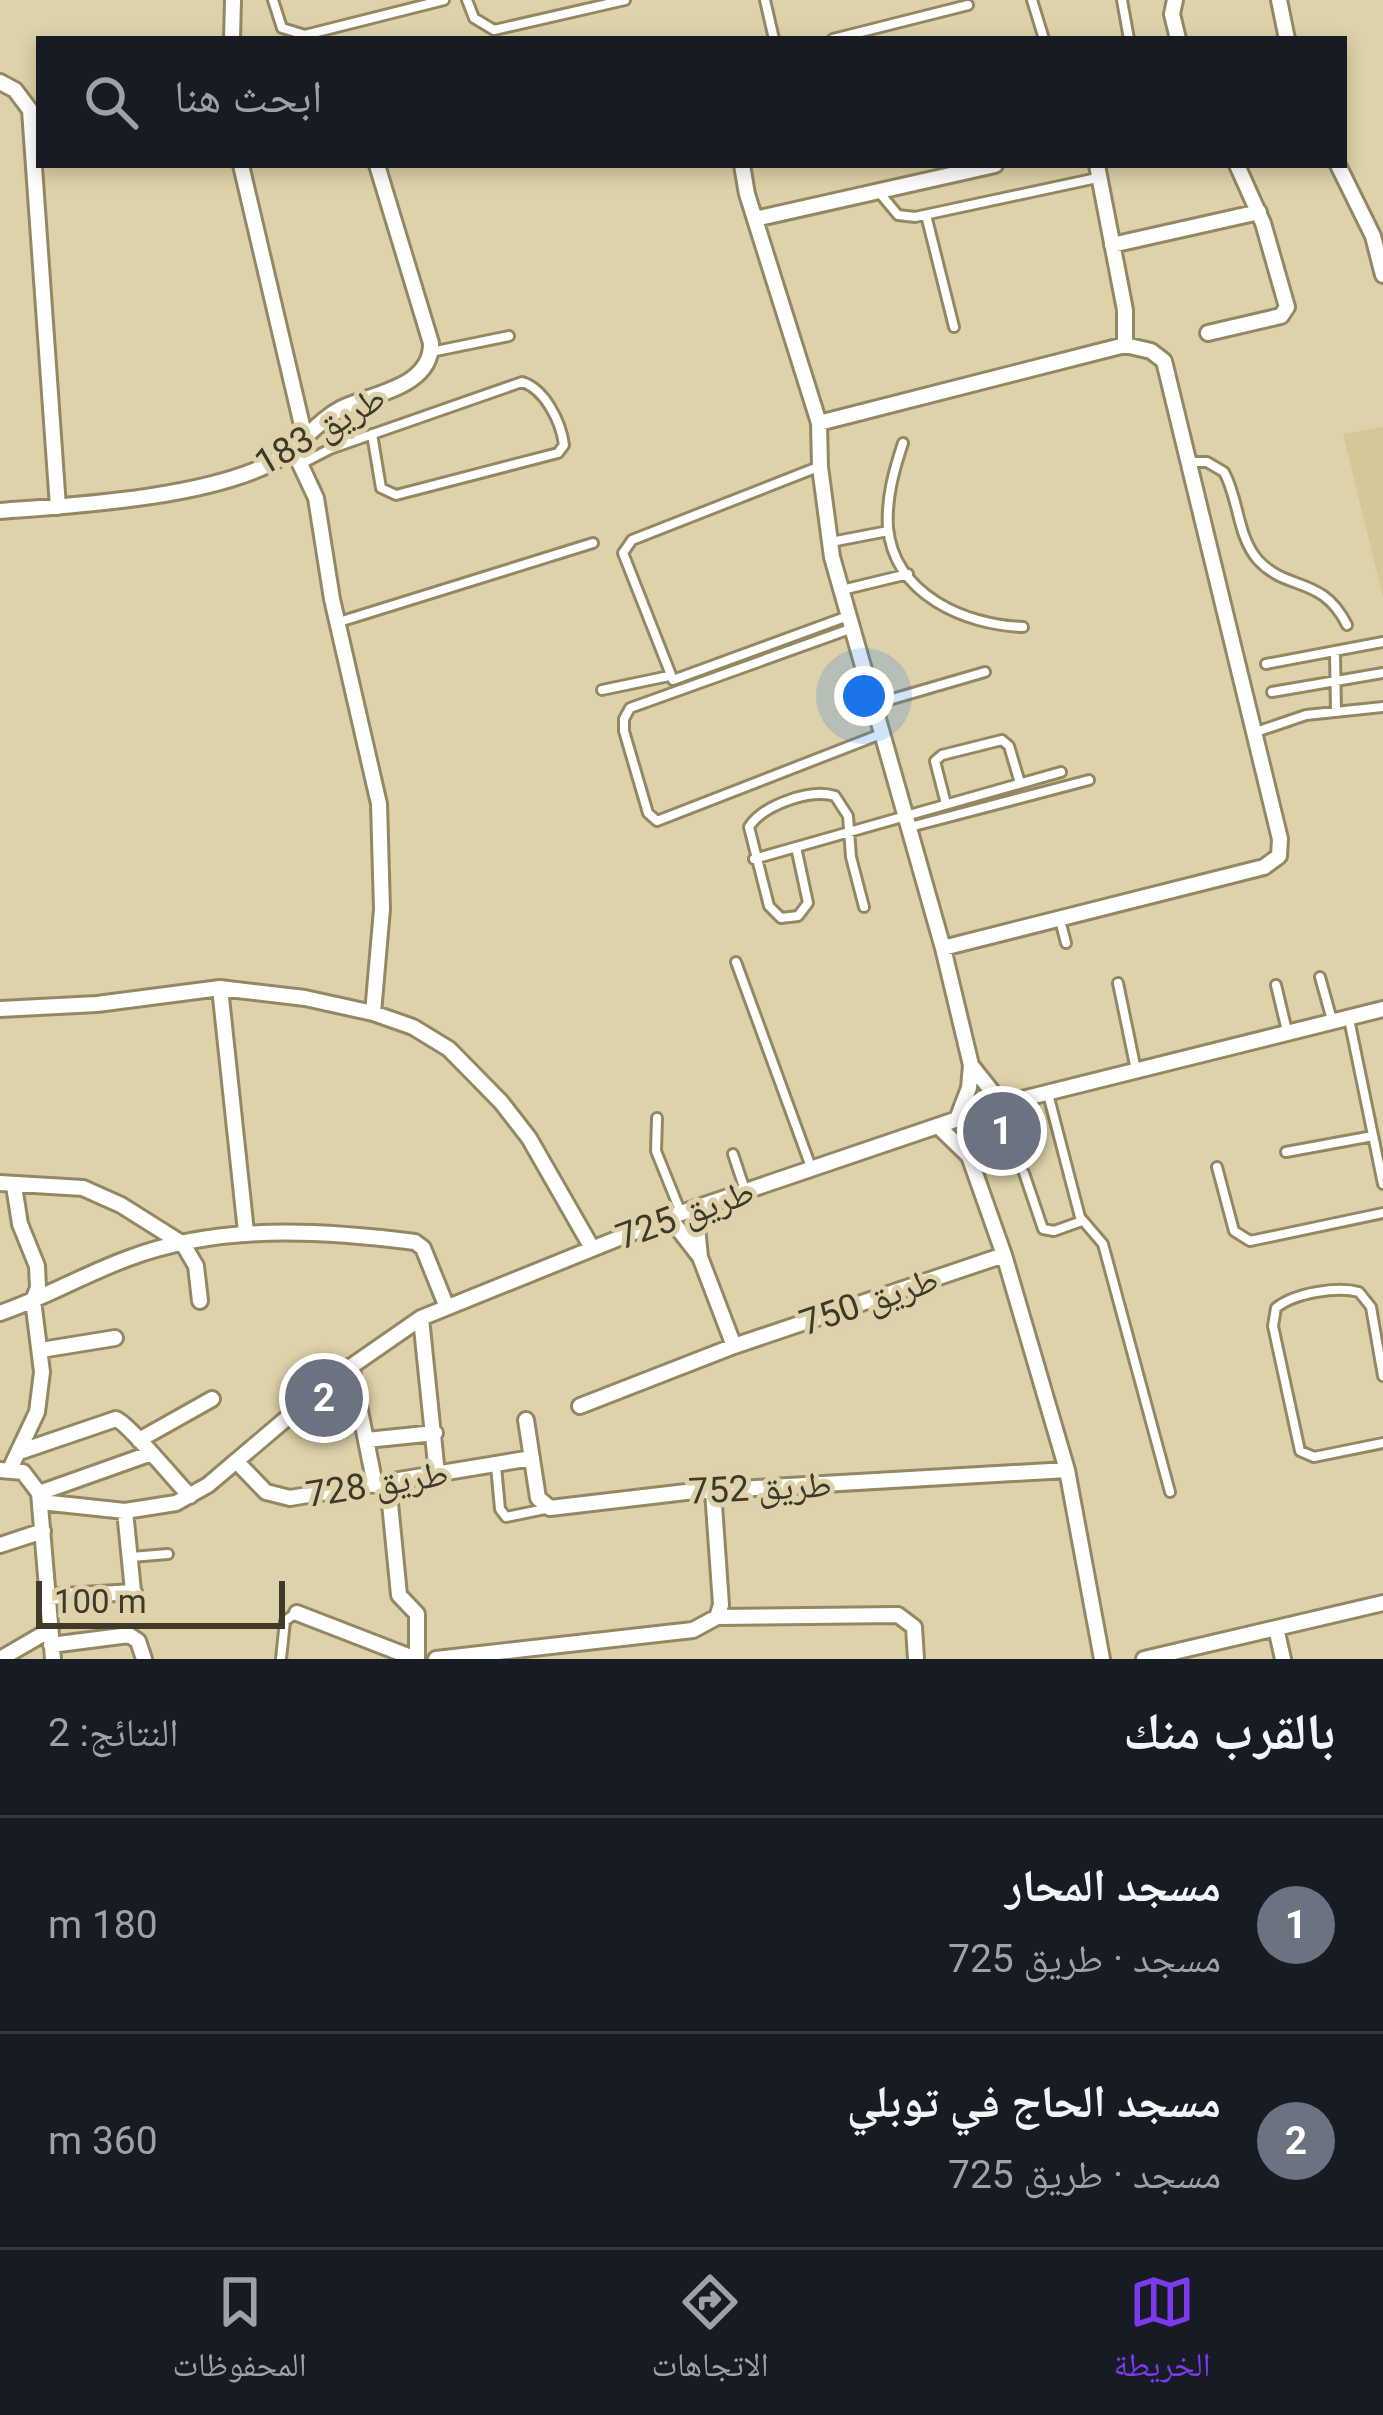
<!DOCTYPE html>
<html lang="ar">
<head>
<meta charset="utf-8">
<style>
  body { margin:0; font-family:Roboto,"Noto Naskh Arabic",sans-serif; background:#20242c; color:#f1f3f6; direction:rtl }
  .scale { position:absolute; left:36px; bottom:30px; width:249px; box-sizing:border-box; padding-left:12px; border:6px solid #3e3929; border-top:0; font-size:33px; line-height:42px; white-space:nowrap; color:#3e3929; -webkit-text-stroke:9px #ddd2a9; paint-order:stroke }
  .you { position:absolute; left:864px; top:696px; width:42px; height:42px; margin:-30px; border:9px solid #fff; border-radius:50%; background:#1a73e8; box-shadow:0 0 0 18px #1a73e833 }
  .badge { display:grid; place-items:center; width:78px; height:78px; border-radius:50%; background:#7c3aed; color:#fff; font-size:39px; font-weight:700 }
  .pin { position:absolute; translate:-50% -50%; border:6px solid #fff; box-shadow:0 3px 12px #0006 }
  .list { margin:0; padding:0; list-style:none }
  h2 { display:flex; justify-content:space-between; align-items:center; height:156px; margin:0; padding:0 48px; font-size:51px }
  h2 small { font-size:39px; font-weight:400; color:#9ea1a6 }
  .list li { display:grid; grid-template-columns:78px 1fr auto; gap:36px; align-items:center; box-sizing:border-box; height:216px; padding:0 48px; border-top:3px solid #363941 }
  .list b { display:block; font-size:45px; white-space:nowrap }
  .list p { margin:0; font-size:39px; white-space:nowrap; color:#9ea1a6 }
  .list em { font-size:39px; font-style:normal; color:#9ea1a6 }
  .icon { flex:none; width:66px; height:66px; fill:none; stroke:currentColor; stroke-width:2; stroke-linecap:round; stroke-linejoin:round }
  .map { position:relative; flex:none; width:1383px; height:1659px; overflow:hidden; direction:ltr }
  .search { position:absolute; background:#171b24; box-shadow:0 6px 18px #0003; left:36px; right:36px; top:36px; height:132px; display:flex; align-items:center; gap:30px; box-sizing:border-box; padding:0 42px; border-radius:0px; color:#9ea1a6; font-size:45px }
  .sheet { height:588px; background:#171b24 }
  nav { display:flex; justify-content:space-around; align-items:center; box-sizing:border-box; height:168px; border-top:3px solid #363941; background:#171b24; font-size:33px; color:#9ea1a6 }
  nav a { display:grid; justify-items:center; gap:6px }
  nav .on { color:#7c3aed }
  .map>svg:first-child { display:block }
  .built { fill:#d5c797 }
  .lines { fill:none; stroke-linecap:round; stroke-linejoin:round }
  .service-casing { stroke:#938861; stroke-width:14 }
  .minor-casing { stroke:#938861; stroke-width:20 }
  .service { stroke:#fff; stroke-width:8 }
  .minor { stroke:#fff; stroke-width:14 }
  .labels { text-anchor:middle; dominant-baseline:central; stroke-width:10; stroke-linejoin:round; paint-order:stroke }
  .street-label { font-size:36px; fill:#3e3929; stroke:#ddd2a9 }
</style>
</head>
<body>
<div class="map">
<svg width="1383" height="1659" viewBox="0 0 1383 1659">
  <rect width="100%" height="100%" fill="#ddd2a9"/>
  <!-- built -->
  <path class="built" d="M1383 427V597L1343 434Z"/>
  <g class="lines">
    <defs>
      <path id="service" d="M273 0 282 28 305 35 444 0
        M467 0 474 18 494 30 625 0
        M765 0 774 39
        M1032 0 1044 39
        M1122 0 1129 39
        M833 39 968 5
        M878 191 898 215 915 217 1097 178
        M926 215 954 327
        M431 352 509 336
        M903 443C894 470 886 498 888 528 895 595 965 625 1023 627
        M1189 462H1207L1224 472C1239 499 1237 536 1258 560 1287 592 1322 575 1347 625
        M303 463 330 449 522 382C545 389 561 422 564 445L558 453 396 495 381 488 372 434
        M818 467 632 540 623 553 673 680 848 616
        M831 542 888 531
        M842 590 908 574
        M339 622 593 543
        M850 629 630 708 624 719V731L648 813 657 821 881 734
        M1335 653 1336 712
        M1266 664 1383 642
        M602 690 669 676
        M1272 692 1383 673
        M875 704 985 672
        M1256 732 1306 715 1383 707
        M946 804 935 761 942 755 1002 740 1009 746 1020 783
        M910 827 1089 780
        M796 847 808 903 798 916 781 918 769 906 749 827C763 805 811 788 835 796L848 816 851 857 864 907
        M754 859 1061 772
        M1060 920 1066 943
        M736 962 811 1167
        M1320 977 1332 1020
        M1118 983 1136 1070
        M1276 985 1287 1031
        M1349 1019 1383 1184
        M1048 1094 1080 1217 1103 1244 1170 1492
        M657 1118 656 1151 681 1213
        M1286 1152 1373 1136
        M733 1154 745 1190
        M1217 1167 1234 1231 1250 1241 1383 1213
        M1024 1173 1043 1229 1054 1231 1082 1221
        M1383 1376 1371 1307 1359 1292C1337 1286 1294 1293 1276 1308L1273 1326 1300 1451 1314 1457 1383 1443
        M496 1466 500 1509 506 1517 550 1508
        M131 1557 168 1554
        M281 1659 285 1621 296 1613"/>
      <path id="minor" d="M1175 0 1172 14 1178 39
        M1279 0 1287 39
        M232 39 233 0
        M0 82 15 90 30 110 58 507
        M241 165 305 438
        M742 165 747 194 819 423 820 467 832 557 943 948 971 1065 969 1088 957 1119
        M1097 165 1125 310V345
        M1338 165 1373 236 1383 275
        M755 219 995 165
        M1112 245 1259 212
        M1208 333 1281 316 1287 307 1263 223 1237 165
        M819 423 1125 345 1151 351 1164 361 1280 839 1279 856 1264 867 943 948
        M293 449 316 498 332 599 379 804 382 909 373 1013
        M0 511C79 505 200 498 270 464 298 450 315 422 342 408 374 393 432 387 431 343L377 165
        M220 988 246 1232
        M0 1009 97 1004 220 988 305 998 373 1013 413 1027 449 1049 501 1102 529 1138 592 1248
        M971 1065 1002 1104
        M938 1126 969 1156 1004 1255 1067 1470 1102 1659
        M976 1164 979 1137 991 1108
        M0 1183 83 1188 121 1205 183 1244 196 1266 200 1301
        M695 1208 700 1257 734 1346
        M669 1217 700 1257
        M0 1313C44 1298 85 1274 129 1258 220 1224 319 1230 415 1242L423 1248 446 1305
        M421 1318 437 1474
        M41 1350 115 1338
        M351 1366 375 1485
        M580 1406 734 1346 1004 1255
        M526 1420 538 1498 550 1508 686 1492 1067 1470
        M139 1440 212 1399
        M367 1440 435 1433
        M22 1451 116 1419C129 1424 175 1481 190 1496
        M236 1461 266 1492 290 1498 532 1458
        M10 1469 37 1412 42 1372 33 1300 38 1288 37 1266 20 1224 14 1186
        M0 1470 23 1472 39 1493 53 1659
        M388 1483 399 1595 417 1614V1659
        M39 1493 149 1454
        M41 1502 125 1511 176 1503 208 1485 333 1379 421 1318 681 1213 1002 1104 1383 1009
        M125 1511 134 1601
        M0 1545 43 1531
        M47 1597 134 1592
        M297 1613 416 1659
        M717 1617 898 1615 914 1627 916 1659
        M1276 1628 1283 1659
        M51 1645 129 1635 138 1641 144 1659
        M0 1659 50 1630
        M436 1659 693 1630 717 1617 721 1605 713 1491
        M1144 1659 1383 1603"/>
    </defs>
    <!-- service casing -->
    <use href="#service" class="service-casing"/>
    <!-- minor casing -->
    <use href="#minor" class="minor-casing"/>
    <!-- service -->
    <use href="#service" class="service"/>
    <!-- minor -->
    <use href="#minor" class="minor"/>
  </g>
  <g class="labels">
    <!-- street labels -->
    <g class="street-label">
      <text transform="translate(320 430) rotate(-30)">طريق 183</text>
      <text transform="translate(685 1214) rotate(-20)">طريق 725</text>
      <text transform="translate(869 1301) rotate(-19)">طريق 750</text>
      <text transform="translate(377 1484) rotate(-9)">طريق 728</text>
      <text transform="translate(760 1488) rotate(-3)">طريق 752</text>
    </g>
  </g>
</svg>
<div class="scale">100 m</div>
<div class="you"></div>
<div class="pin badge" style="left:1002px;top:1131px;background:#6b7280">1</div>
<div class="pin badge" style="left:324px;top:1398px;background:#6b7280">2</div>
<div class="search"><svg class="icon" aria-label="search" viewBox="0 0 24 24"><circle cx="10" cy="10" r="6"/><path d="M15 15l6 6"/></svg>ابحث هنا</div>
</div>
<section class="sheet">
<h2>بالقرب منك<small>النتائج: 2</small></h2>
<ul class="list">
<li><span class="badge" style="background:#6b7280">1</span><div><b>مسجد المحار</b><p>مسجد · طريق 725</p></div><em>180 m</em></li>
<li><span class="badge" style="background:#6b7280">2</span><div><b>مسجد الحاج في توبلي</b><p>مسجد · طريق 725</p></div><em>360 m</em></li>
</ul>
</section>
<nav>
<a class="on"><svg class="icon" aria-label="map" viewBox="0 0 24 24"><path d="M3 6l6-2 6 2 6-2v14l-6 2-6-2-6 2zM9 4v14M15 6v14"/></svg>الخريطة</a>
<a><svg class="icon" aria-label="directions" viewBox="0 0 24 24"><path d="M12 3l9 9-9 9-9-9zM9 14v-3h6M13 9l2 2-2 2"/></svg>الاتجاهات</a>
<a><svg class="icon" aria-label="saved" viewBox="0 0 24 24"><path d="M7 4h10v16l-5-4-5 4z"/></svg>المحفوظات</a>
</nav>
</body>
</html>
